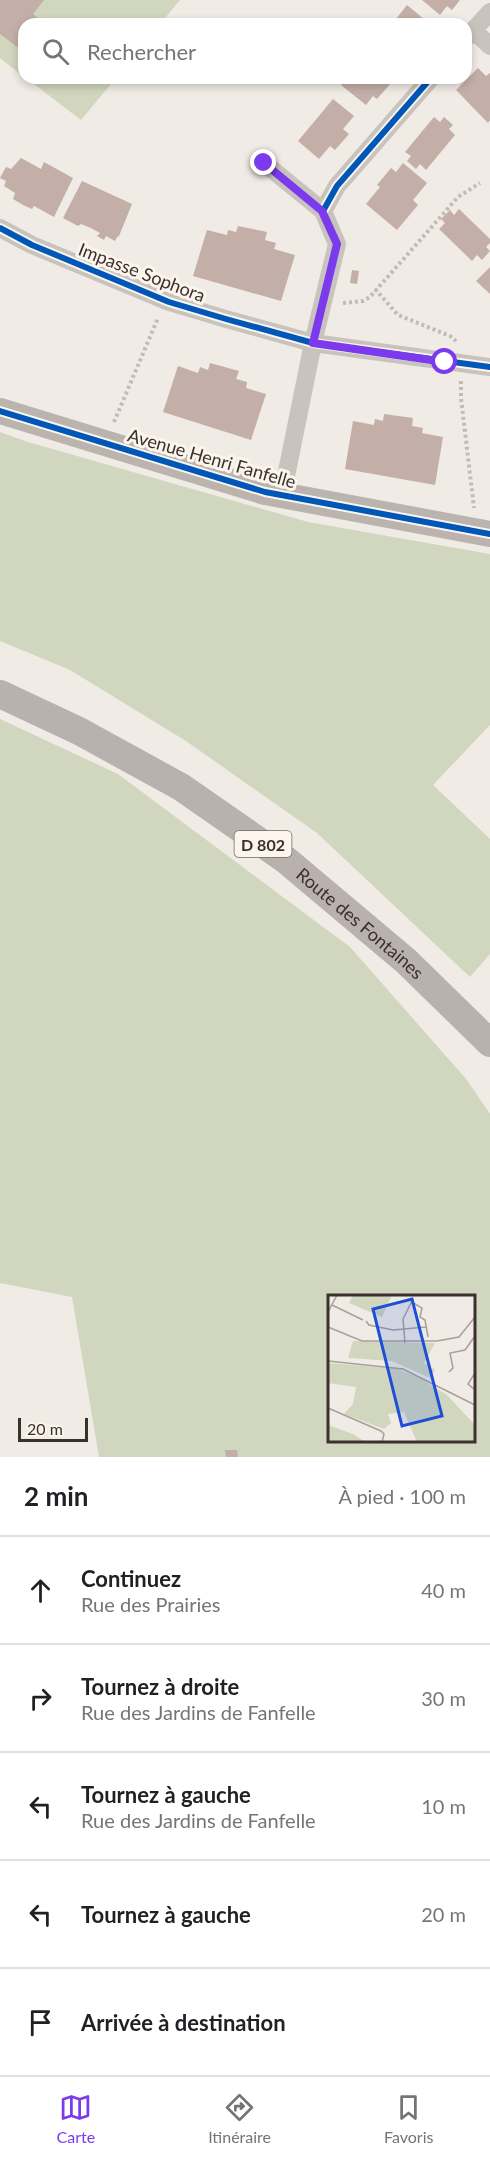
<!DOCTYPE html>
<html lang="fr">
<head>
<meta charset="utf-8">
<style>
  body { margin:0; font-family:Lato,sans-serif; background:#f2f2f2; color:#202124 }
  .scale { position:absolute; left:18px; bottom:15px; width:70px; box-sizing:border-box; padding-left:6px; border:3px solid #3b302b; border-top:0; font-size:16px; line-height:21px; white-space:nowrap; color:#3b302b; -webkit-text-stroke:4px #fbf5ee; paint-order:stroke }
  .stop { position:absolute; width:18px; height:18px; margin:-14px; border:4px solid #7c3aed; border-radius:50%; background:#fff }
  .stop.end { background:#7c3aed; border-color:#fff; box-shadow:0 2px 6px #0008 }
  .list { margin:0; padding:0; list-style:none }
  h2 { display:flex; justify-content:space-between; align-items:center; height:78px; margin:0; padding:0 24px; font-size:26px }
  h2 small { font-size:20px; font-weight:400; color:#757577 }
  .list li { display:grid; grid-template-columns:39px 1fr auto; gap:18px; align-items:center; box-sizing:border-box; height:108px; padding:0 24px; border-top:2px solid #e0e0e0 }
  .list b { display:block; font-size:22px; white-space:nowrap }
  .list p { margin:0; font-size:20px; white-space:nowrap; color:#757577 }
  .list em { font-size:20px; font-style:normal; color:#757577 }
  .icon { flex:none; width:33px; height:33px; fill:none; stroke:currentColor; stroke-width:2; stroke-linecap:round; stroke-linejoin:round }
  .map { position:relative; flex:none; width:490px; height:1457px; overflow:hidden }
  .search { position:absolute; background:#fff; box-shadow:0 3px 9px #0003; left:18px; right:18px; top:18px; height:66px; display:flex; align-items:center; gap:15px; box-sizing:border-box; padding:0 21px; border-radius:18px; color:#757577; font-size:22px }
  .sheet { height:618px; background:#fff }
  nav { display:flex; justify-content:space-around; align-items:center; box-sizing:border-box; height:84px; border-top:2px solid #e0e0e0; background:#fff; font-size:16px; color:#757577 }
  nav a { display:grid; justify-items:center; gap:3px }
  nav .on { color:#7c3aed }
  .map>svg:first-child { display:block }
  .green { fill:#d1d6bf; fill-rule:evenodd }
  .building { fill:#c3afa7 }
  .lines { fill:none; stroke-linecap:round; stroke-linejoin:round }
  .path { stroke:#c2bbb6; stroke-width:4; stroke-dasharray:3 3; stroke-linecap:butt }
  .street { stroke:#c9c3be; stroke-width:18 }
  .secondary { stroke:#bab3ae; stroke-width:26 }
  .primary { stroke:#b8b1ad; stroke-width:28 }
  .cycleway-casing { stroke:#fbf5ee; stroke-width:10 }
  .cycleway { stroke:#0057b8; stroke-width:6 }
  .route { stroke:#7c3aed; stroke-width:8 }
  .labels { text-anchor:middle; dominant-baseline:central; stroke-width:6; stroke-linejoin:round; paint-order:stroke }
  .shield { fill:#fbf5ee; stroke:#756b66; stroke-width:1.5 }
  .shield-label { font-size:16px; font-weight:bold; fill:#3b302b }
  .street-label { font-size:18px; fill:#3b302b; stroke:#fbf5ee }
  .inset-road { fill:none; stroke:#a8a09b; stroke-width:1.5 }
  .view { fill:#1d4ed8; fill-opacity:0.15; stroke:#1d4ed8; stroke-width:3 }
  .inset-edge { fill:none; stroke:#3b302b; stroke-width:3 }
</style>
</head>
<body>
<div class="map">
<svg width="490" height="1457" viewBox="0 0 490 1457">
  <rect width="100%" height="100%" fill="#f0ebe5"/>
  <!-- green -->
  <path class="green" d="M0 0H180L160 24H24V77L0 58Z
    M26 78H116L81 120Z
    M0 432 28 442 308 522 490 554V725L433 785 490 839V954L470 977 317 833 186 741 70 670 0 641Z
    M0 719 118 774 350 947 467 1080 490 1114V1457H99L72 1297 0 1283ZM330 1296H474V1440H330Z"/>
  <!-- building -->
  <path class="building" d="M0 0H44L33 14 42 21 45 17 51 21 48 24H24V52L0 34Z
    M422 0H460L452 10 447 6 440 15Z
    M407 5 430 24H392Z
    M478 68 486 76 490 73V120L488 123 456 90Z
    M347 78H386L391 83 377 99 373 96 366 105 341 85Z
    M333 99 354 116 343 129 349 134 335 150 330 146 319 159 298 141Z
    M434 117 440 122 444 117 453 125 449 129 455 135 426 170 420 164 416 169 407 161 411 156 405 152Z
    M21 158 41 169 44 162 73 178 54 217 34 206 32 209 23 205 13 199 15 193 4 186 6 181 0 178 6 167 11 169Z
    M403 163 427 183 413 200 418 205 397 230 366 204 380 187 377 185 391 168 396 172Z
    M82 181 132 204 119 236 117 237 115 241 106 236 104 240 97 236 100 233 91 228 81 224 78 226 63 218Z
    M459 209 490 239V243L486 247 490 251 482 260 477 255 472 261 439 229 445 223 441 219 450 210 454 215Z
    M238 226 267 232 265 240 276 243 274 249 295 255 281 301 193 276 207 230 227 235 228 230 236 232Z
    M490 267V294L476 281Z
    M352 270 359 271 357 284 350 283Z
    M210 363 239 371 236 379 247 382 246 388 266 394 251 440 163 412 178 366 198 373 200 367 208 370Z
    M384 414 413 418 412 426 423 428 422 433 443 437 435 485 345 469 353 421 374 425 375 419 383 421Z
    M225 1450H237L238 1457H226Z"/>
  <g class="lines">
    <!-- path -->
    <path class="path" d="M375 289 398 315 450 336 456 341
      M343 303 363 301 370 297 458 197 480 183
      M461 381V398L474 508
      M114 422 158 318"/>
    <!-- street -->
    <path class="street" d="M473 30 490 46
      M466 38 490 12
      M264 163 323 211 337 244 313 343 282 496
      M323 211 337 186 431 78
      M0 228 32 245 169 302 226 319 313 343 490 367"/>
    <!-- secondary -->
    <path class="secondary" d="M0 411 265 492 490 534"/>
    <!-- primary -->
    <path class="primary" id="s1" d="M0 694 79 731 181 787 286 860 406 961 490 1043"/>
    <defs>
      <path id="cycleway" d="M323 211 337 186 431 78
        M0 228 32 245 169 302 226 319 313 343 490 367
        M0 411 265 492 490 534"/>
    </defs>
    <!-- cycleway casing -->
    <use href="#cycleway" class="cycleway-casing"/>
    <!-- cycleway -->
    <use href="#cycleway" class="cycleway"/>
  </g>
  <g class="lines">
    <!-- route -->
    <path class="route" d="M264 163 322 211 337 244 313 343 445 362"/>
  </g>
  <g class="labels">
    <!-- shield labels -->
    <rect class="shield" x="234.5" y="831" width="57" height="26" rx="4.5"/>
    <g class="shield-label">
      <text x="263" y="844">D 802</text>
    </g>
    <!-- street labels -->
    <g class="street-label">
      <text transform="translate(142 272) rotate(21)">Impasse Sophora</text>
      <text transform="translate(212 458) rotate(16)">Avenue Henri Fanfelle</text>
      <text stroke="none"><textPath href="#s1" startOffset="429">Route des Fontaines</textPath></text>
    </g>
  </g>
  <!-- overview -->
  <g transform="translate(328 1295)">
    <rect width="147" height="147" fill="#f0ebe5"/>
    <path d="M25 0H64L54 22 21 8ZM25 46 107 48 96 68 107 75 102 83 64 66 20 63ZM0 68 70 74 92 83 119 100 147 130V147H89L76 117 60 119 63 128 56 134 16 119 25 109 28 92 0 88ZM0 130 25 139 37 147H0Z" fill="#d1d6bf"/>
    <path class="inset-road" d="M84 7 94 13 92 22 97 25 100 42M4 10 35 25M0 17 9 0M75 24 77 48M75 24 85 4M38 26 41 30 65 35 98 32M0 32 34 46H109L131 42 147 22M0 66 75 74 147 110M121 77 125 73 122 58 137 55 147 41M147 78 140 89 147 95M0 113 53 136 56 139 54 147"/>
    <path class="view" d="M84 4 114 121 74 131 45 14Z"/>
    <rect width="147" height="147" class="inset-edge"/>
  </g>
</svg>
<div class="scale">20 m</div>
<div class="stop" style="left:445px;top:362px"></div>
<div class="stop end" style="left:264px;top:163px"></div>
<div class="search"><svg class="icon" aria-label="search" viewBox="0 0 24 24"><circle cx="10" cy="10" r="6"/><path d="M15 15l6 6"/></svg>Rechercher</div>
</div>
<section class="sheet">
<h2>2 min<small>À pied · 100 m</small></h2>
<ul class="list">
<li><svg class="icon" aria-label="ahead" viewBox="0 0 24 24"><path d="M12 20V5M6 11l6-6 6 6"/></svg><div><b>Continuez</b><p>Rue des Prairies</p></div><em>40 m</em></li>
<li><svg class="icon" aria-label="right" viewBox="0 0 24 24"><path d="M7 20v-9h11M14 6l5 5-5 5"/></svg><div><b>Tournez à droite</b><p>Rue des Jardins de Fanfelle</p></div><em>30 m</em></li>
<li><svg class="icon" aria-label="left" viewBox="0 0 24 24"><path d="M17 20v-9H6M10 6l-5 5 5 5"/></svg><div><b>Tournez à gauche</b><p>Rue des Jardins de Fanfelle</p></div><em>10 m</em></li>
<li><svg class="icon" aria-label="left" viewBox="0 0 24 24"><path d="M17 20v-9H6M10 6l-5 5 5 5"/></svg><div><b>Tournez à gauche</b></div><em>20 m</em></li>
<li><svg class="icon" aria-label="arrive" viewBox="0 0 24 24"><path d="M6 21V4h12l-3 4 3 4H6"/></svg><div><b>Arrivée à destination</b></div></li>
</ul>
</section>
<nav>
<a class="on"><svg class="icon" aria-label="map" viewBox="0 0 24 24"><path d="M3 6l6-2 6 2 6-2v14l-6 2-6-2-6 2zM9 4v14M15 6v14"/></svg>Carte</a>
<a><svg class="icon" aria-label="directions" viewBox="0 0 24 24"><path d="M12 3l9 9-9 9-9-9zM9 14v-3h6M13 9l2 2-2 2"/></svg>Itinéraire</a>
<a><svg class="icon" aria-label="saved" viewBox="0 0 24 24"><path d="M7 4h10v16l-5-4-5 4z"/></svg>Favoris</a>
</nav>
</body>
</html>
